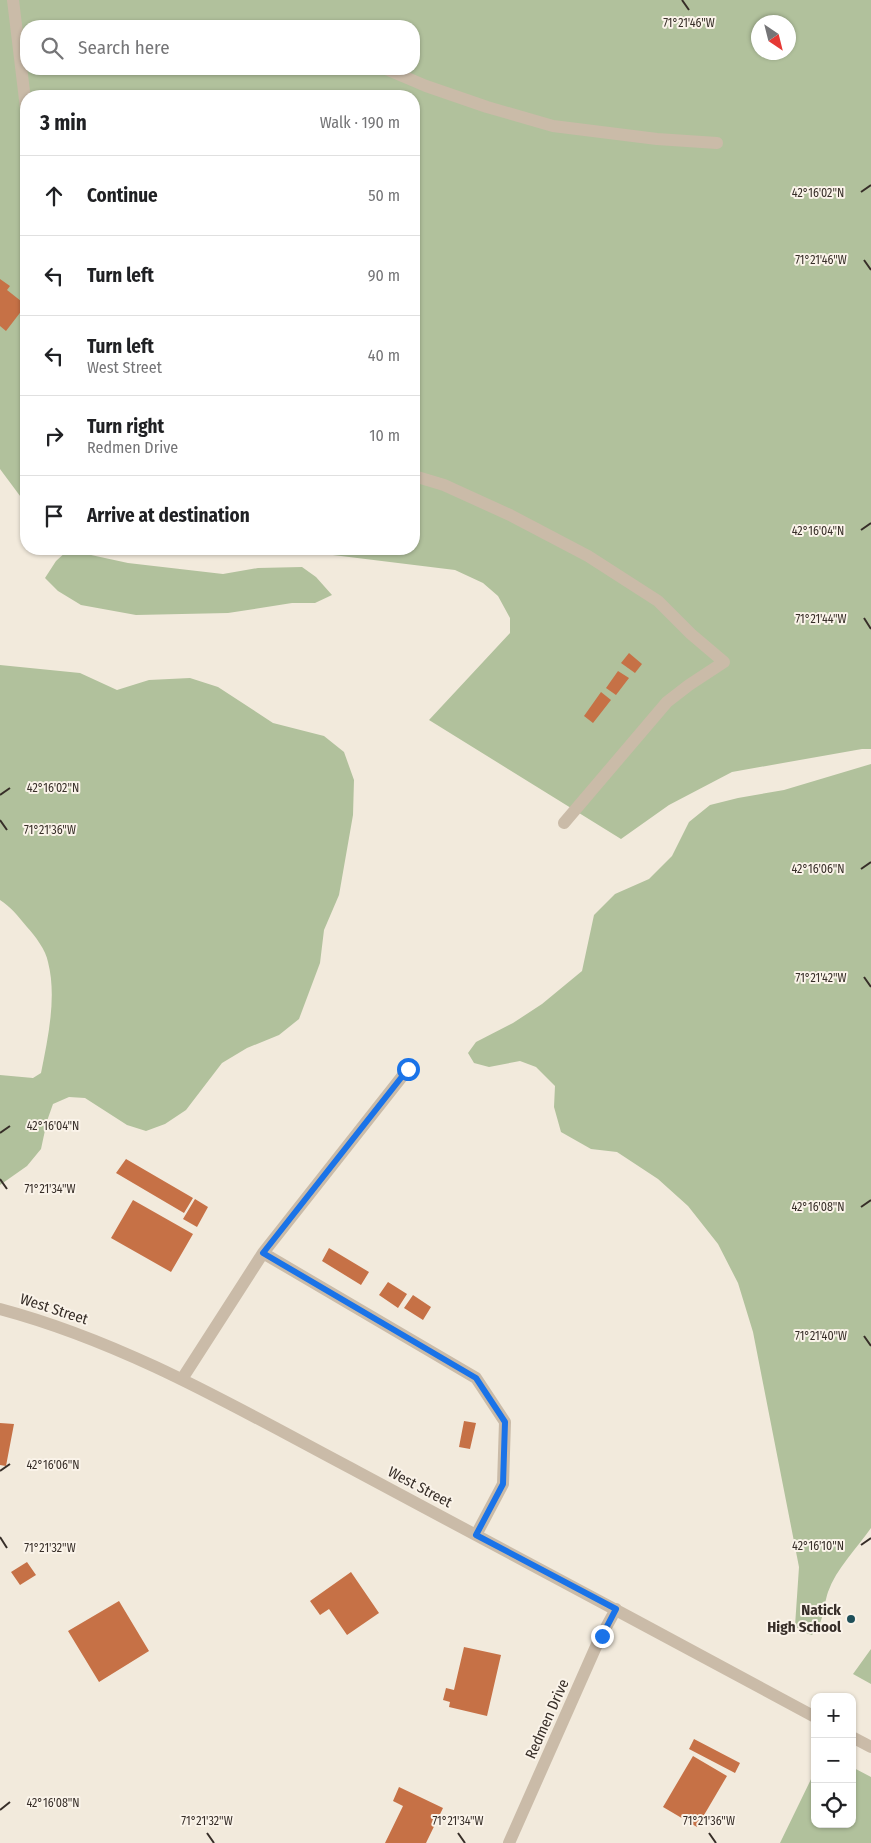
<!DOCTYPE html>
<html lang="en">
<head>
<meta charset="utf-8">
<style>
  body { margin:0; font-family:"Fira Sans Condensed",sans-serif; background:#f6f6f6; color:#202124 }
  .controls { position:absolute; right:15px; bottom:15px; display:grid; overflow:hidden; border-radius:10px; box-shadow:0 1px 4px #0004 }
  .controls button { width:45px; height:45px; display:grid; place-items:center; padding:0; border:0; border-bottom:1px solid #e0e0e0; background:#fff; color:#202124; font:25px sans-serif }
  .compass { position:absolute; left:751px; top:15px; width:45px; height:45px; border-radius:50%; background:#fff; box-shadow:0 1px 4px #0004; rotate:145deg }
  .stop { position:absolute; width:15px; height:15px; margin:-11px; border:4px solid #1a73e8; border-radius:50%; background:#fff }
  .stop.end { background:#1a73e8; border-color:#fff; box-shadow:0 1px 5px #0008 }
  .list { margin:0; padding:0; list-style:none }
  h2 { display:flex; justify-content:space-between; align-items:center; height:65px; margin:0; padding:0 20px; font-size:21px }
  h2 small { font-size:16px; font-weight:400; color:#757577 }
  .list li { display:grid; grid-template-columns:32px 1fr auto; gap:15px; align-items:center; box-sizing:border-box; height:80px; padding:0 20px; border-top:1px solid #e0e0e0 }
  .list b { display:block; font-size:19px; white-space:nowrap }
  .list p { margin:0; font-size:16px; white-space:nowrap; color:#757577 }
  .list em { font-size:16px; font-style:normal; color:#757577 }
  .icon { flex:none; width:28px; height:28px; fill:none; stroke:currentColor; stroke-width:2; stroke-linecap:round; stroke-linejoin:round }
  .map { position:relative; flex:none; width:871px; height:1843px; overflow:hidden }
  .search { position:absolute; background:#fff; box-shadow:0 1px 4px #0004; left:20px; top:20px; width:400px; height:55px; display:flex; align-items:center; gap:12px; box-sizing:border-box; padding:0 18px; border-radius:20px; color:#757577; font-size:19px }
  .panel { position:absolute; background:#fff; box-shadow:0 1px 4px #0004; left:20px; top:90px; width:400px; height:465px; border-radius:20px }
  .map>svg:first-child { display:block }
  .green { fill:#b1c19c; fill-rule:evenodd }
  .building { fill:#c67146 }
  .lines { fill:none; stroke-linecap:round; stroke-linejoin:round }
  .minor { stroke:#cabba8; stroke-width:12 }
  .route { stroke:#1a73e8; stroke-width:6 }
  .ticks { fill:none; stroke:#372e28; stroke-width:2 }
  .poi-dot { fill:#1e4f59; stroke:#faf3e9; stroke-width:2 }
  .labels { text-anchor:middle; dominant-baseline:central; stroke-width:4; stroke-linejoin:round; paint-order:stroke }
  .street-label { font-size:15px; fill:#372e28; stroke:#faf3e9 }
  .poi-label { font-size:15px; font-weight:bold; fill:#372e28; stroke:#faf3e9; text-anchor:end }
  .ticks-label { font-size:12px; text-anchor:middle; fill:#372e28; stroke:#faf3e9; stroke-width:4; stroke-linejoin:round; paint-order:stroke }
</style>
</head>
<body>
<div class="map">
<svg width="871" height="1843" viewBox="0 0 871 1843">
  <rect width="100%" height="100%" fill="#f2eadc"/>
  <!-- green -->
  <path class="green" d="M0 0H871V749H862L732 772 669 805 621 839 429 720 510 633V618L498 596 483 583 455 570 284 549H414V96H26V504L0 469ZM758 22H788V52H758ZM26 26H414V69H26Z
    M68 550 128 563 223 574 258 568 302 567 316 577 332 595 315 603H292L228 613 136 615 81 605 58 591 45 578 56 561Z
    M0 665 80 673 117 690 149 680 190 678 218 687 273 723 324 736 344 752 354 780 353 815 339 895 324 930 320 963 299 1019 279 1035 247 1048 222 1063 186 1110 165 1124 146 1131 127 1125 85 1098 69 1097 53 1104 47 1121 41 1149 27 1166 0 1185V1075L33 1078 41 1073C48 1038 57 997 48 962 46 950 35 936 27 927 18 916 11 907 0 900Z
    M871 764V1528C857 1548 836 1569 828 1592 823 1607 824 1624 812 1635L803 1632 795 1626 799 1567 753 1332 738 1283 718 1244 688 1206 658 1179 617 1152 591 1149 561 1132 554 1107 555 1086 536 1067 520 1061 489 1067 474 1063 468 1053 476 1042 513 1023 542 1004 582 971 594 915 615 894 649 879 672 856 689 822 710 805 738 798 784 790Z
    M871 1649V1684L853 1674Z
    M852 1767 871 1777V1843H780L815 1771V1824H852Z"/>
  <!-- building -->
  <path class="building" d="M0 279 10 286 7 290 26 305 6 331 0 326Z
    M629 653 642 664 635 673 621 663Z
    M618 671 629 678 616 695 606 688Z
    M601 692 611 700 593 723 584 716Z
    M126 1159 193 1198 184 1213 116 1173Z
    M195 1199 208 1207 197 1227 183 1219Z
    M133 1200 193 1234 171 1272 111 1238Z
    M329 1248 369 1272 361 1285 322 1261Z
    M388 1282 407 1294 398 1308 379 1295Z
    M413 1295 431 1307 423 1320 404 1308Z
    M464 1421 476 1423 470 1449 459 1447Z
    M0 1423 14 1424 6 1466 0 1465Z
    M27 1562 36 1575 20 1585 11 1572Z
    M351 1572 379 1613 347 1635 329 1609 320 1615 310 1601Z
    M119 1601 149 1651 99 1682 68 1631Z
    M464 1647 501 1655 487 1716 449 1707 450 1702 443 1700 446 1688 454 1690Z
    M694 1739 740 1763 735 1773 689 1749Z
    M693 1756 727 1776 697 1827 663 1807Z
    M399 1787 443 1808 426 1843H385L403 1806 393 1801Z"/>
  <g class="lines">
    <!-- minor -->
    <path class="minor" d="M13 0 26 108
      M386 69 426 86 487 107 553 126 657 139 717 143
      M414 476 444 485 510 515 588 556 658 601 691 634 724 662 689 685 667 702 564 823
      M263 1253 408 1069
      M0 1309C128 1343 242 1411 358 1472 510 1553 663 1635 815 1717
      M182 1379 263 1253 476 1378 505 1422 503 1484 476 1535
      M852 1737 871 1747
      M509 1843 598 1642 616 1609"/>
  </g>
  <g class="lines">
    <!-- route -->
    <path class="route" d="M408 1069 263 1253 476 1378 505 1422 503 1484 476 1535 616 1609 602 1636"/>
  </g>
  <!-- ticks -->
  <path class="ticks" d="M682 0 689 10M861 192 871 185M864 260 871 270M861 530 871 523M864 618 871 629M0 795 10 788M0 820 7 830M861 869 871 862M864 977 871 987M0 1133 10 1126M0 1179 7 1189M861 1207 871 1200M864 1336 871 1346M0 1471 10 1464M0 1537 7 1548M861 1545 871 1538M0 1810 10 1802M207 1833 214 1843M458 1833 465 1843M709 1833 716 1843"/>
  <!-- markers -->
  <circle class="poi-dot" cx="851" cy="1619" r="5"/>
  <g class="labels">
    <!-- street labels -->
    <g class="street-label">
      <text transform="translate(54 1309) rotate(18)">West Street</text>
      <text transform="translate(420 1487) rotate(28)">West Street</text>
      <text transform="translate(547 1719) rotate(-66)">Redmen Drive</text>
    </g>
    <!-- poi labels -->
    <g class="poi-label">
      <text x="841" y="1610">Natick<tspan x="841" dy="17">High School</tspan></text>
    </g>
  </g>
  <g class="ticks-label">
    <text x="689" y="27">71°21'46"W</text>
    <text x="818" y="197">42°16'02"N</text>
    <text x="821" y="264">71°21'46"W</text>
    <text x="818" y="535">42°16'04"N</text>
    <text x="821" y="623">71°21'44"W</text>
    <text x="53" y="792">42°16'02"N</text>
    <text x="50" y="834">71°21'36"W</text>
    <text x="818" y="873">42°16'06"N</text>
    <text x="821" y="982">71°21'42"W</text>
    <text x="53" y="1130">42°16'04"N</text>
    <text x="50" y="1193">71°21'34"W</text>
    <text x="818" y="1211">42°16'08"N</text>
    <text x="821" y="1340">71°21'40"W</text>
    <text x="53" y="1469">42°16'06"N</text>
    <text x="818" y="1550">42°16'10"N</text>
    <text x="50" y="1552">71°21'32"W</text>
    <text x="53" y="1807">42°16'08"N</text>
    <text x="207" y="1825">71°21'32"W</text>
    <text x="458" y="1825">71°21'34"W</text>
    <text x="709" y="1825">71°21'36"W</text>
  </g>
</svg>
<div class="controls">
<button>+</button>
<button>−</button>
<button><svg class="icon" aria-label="locate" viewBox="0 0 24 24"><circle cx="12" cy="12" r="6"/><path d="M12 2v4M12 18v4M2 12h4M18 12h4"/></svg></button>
</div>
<svg class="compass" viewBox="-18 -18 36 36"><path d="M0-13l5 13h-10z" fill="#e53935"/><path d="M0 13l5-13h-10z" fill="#757577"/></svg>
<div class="stop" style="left:408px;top:1069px"></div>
<div class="stop end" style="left:602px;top:1636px"></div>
<div class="search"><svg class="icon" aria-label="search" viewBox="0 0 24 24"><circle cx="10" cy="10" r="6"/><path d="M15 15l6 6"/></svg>Search here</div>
<section class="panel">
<h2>3 min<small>Walk · 190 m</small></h2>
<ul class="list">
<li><svg class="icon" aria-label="ahead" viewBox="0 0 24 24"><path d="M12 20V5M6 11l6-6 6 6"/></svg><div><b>Continue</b></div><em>50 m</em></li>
<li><svg class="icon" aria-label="left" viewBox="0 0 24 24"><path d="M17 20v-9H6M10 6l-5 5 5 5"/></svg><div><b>Turn left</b></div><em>90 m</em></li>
<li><svg class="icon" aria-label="left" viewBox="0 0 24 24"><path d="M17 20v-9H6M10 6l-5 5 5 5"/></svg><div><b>Turn left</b><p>West Street</p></div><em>40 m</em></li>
<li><svg class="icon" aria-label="right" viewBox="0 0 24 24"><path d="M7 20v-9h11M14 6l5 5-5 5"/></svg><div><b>Turn right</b><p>Redmen Drive</p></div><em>10 m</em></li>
<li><svg class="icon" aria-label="arrive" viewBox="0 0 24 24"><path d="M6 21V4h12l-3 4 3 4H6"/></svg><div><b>Arrive at destination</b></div></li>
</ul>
</section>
</div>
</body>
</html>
